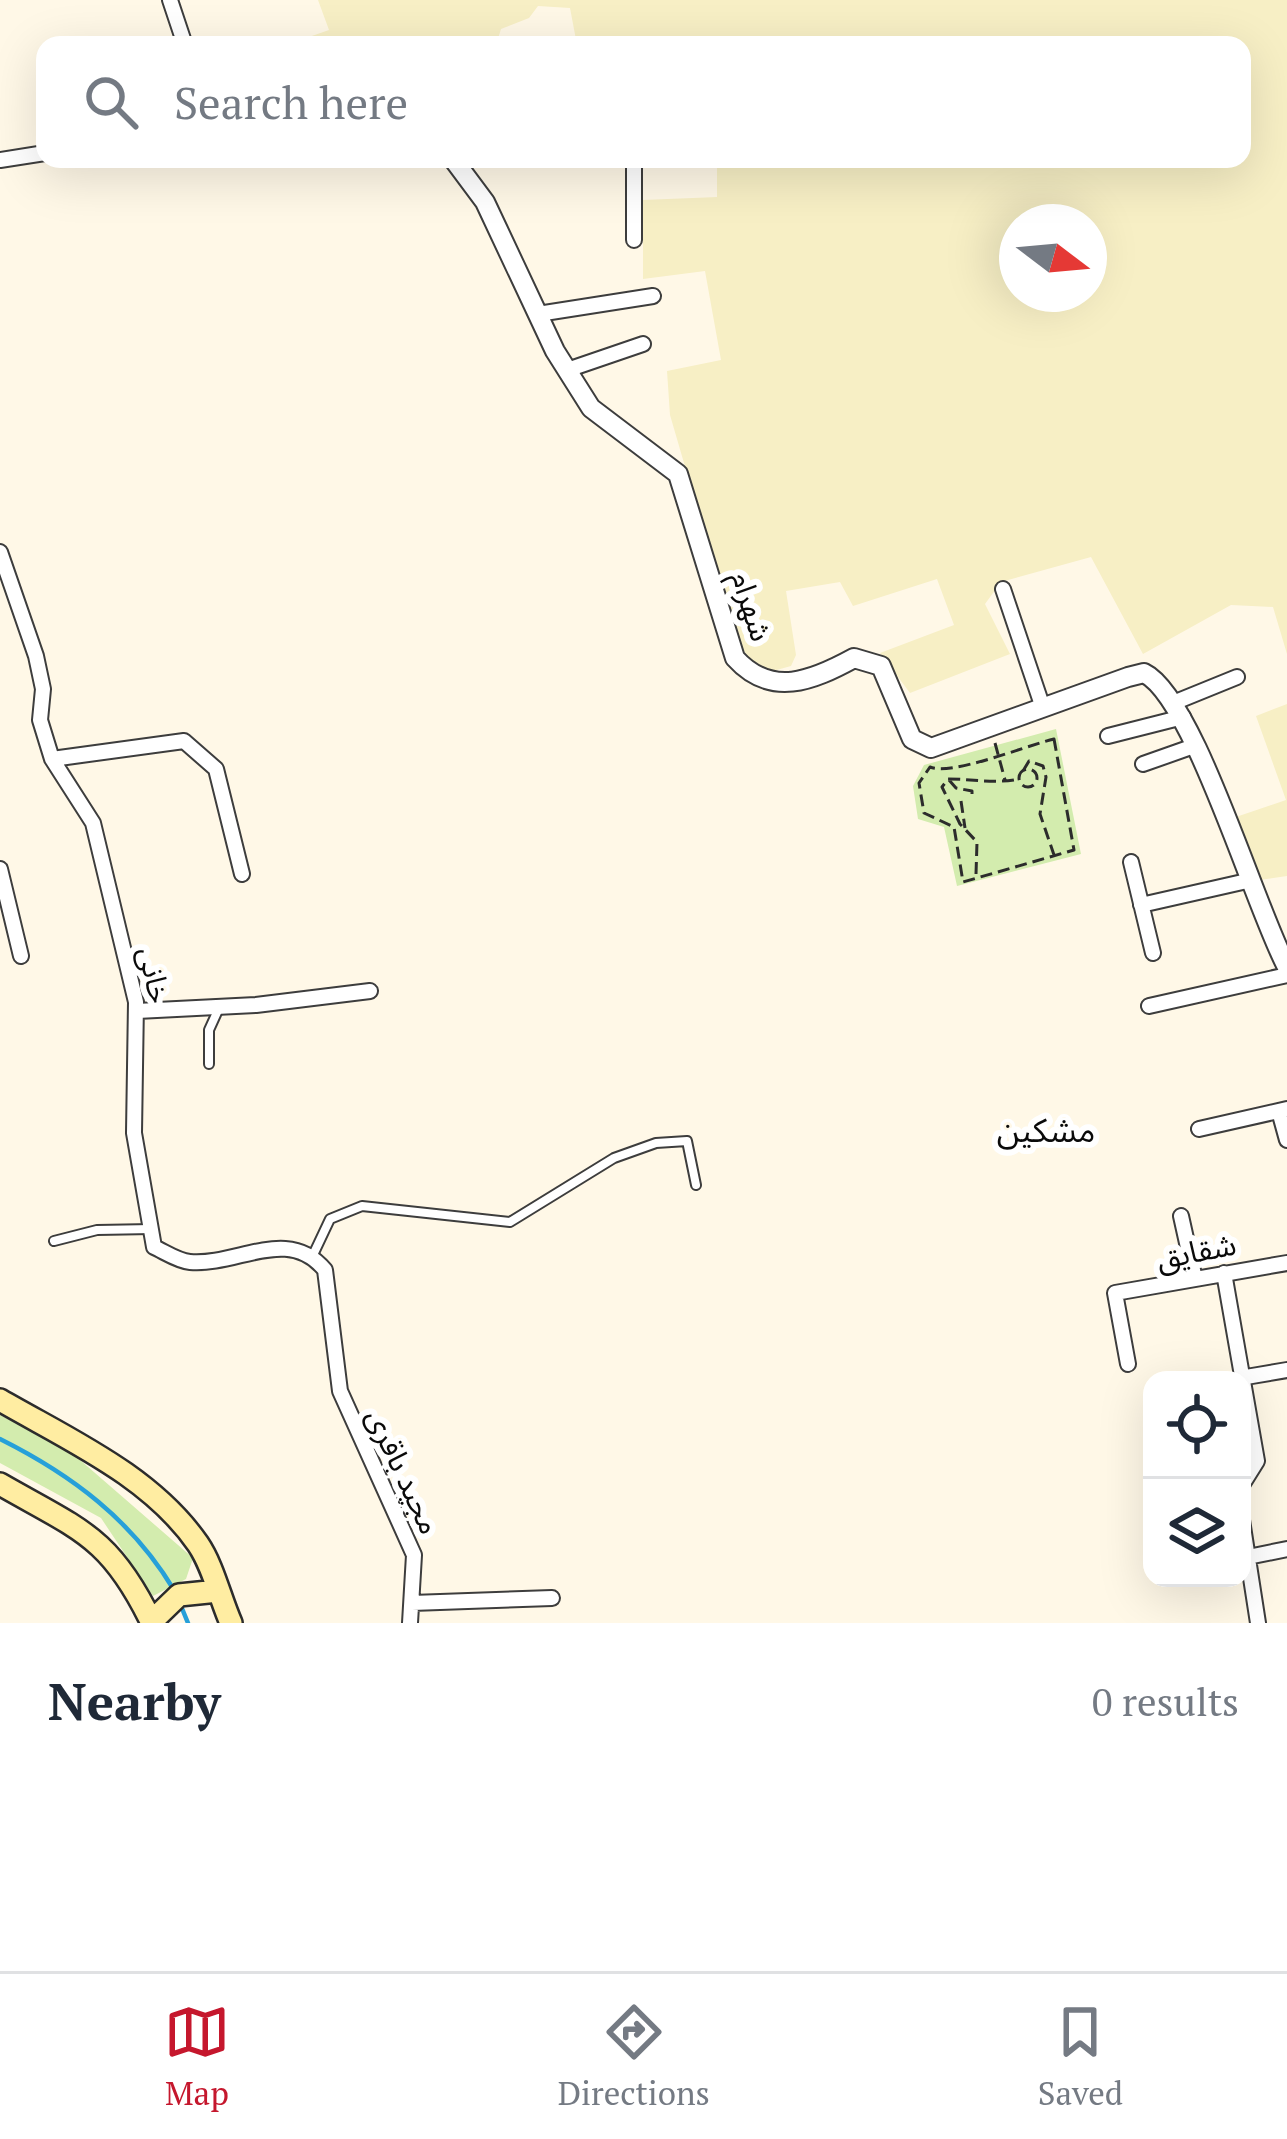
<!DOCTYPE html>
<html lang="en">
<head>
<meta charset="utf-8">
<style>
  body { margin:0; font-family:"PT Serif","Noto Sans Arabic",serif; background:#f6f6f7; color:#1f2937 }
  .controls { position:absolute; right:36px; bottom:36px; display:grid; overflow:hidden; border-radius:24px; box-shadow:0 12px 48px #0002 }
  .controls button { width:108px; height:108px; display:grid; place-items:center; padding:0; border:0; border-bottom:3px solid #e0e1e3; background:#fff; color:#1f2937; font:60px sans-serif }
  .compass { position:absolute; left:999px; top:204px; width:108px; height:108px; border-radius:50%; background:#fff; box-shadow:0 12px 48px #0002; rotate:106deg }
  .list { margin:0; padding:0; list-style:none }
  h2 { display:flex; justify-content:space-between; align-items:center; height:156px; margin:0; padding:0 48px; font-size:51px }
  h2 small { font-size:39px; font-weight:400; color:#747a83 }
  .icon { flex:none; width:66px; height:66px; fill:none; stroke:currentColor; stroke-width:2; stroke-linecap:round; stroke-linejoin:round }
  .map { position:relative; flex:none; width:1287px; height:1623px; overflow:hidden }
  .search { position:absolute; background:#fff; box-shadow:0 12px 48px #0002; left:36px; right:36px; top:36px; height:132px; display:flex; align-items:center; gap:30px; box-sizing:border-box; padding:0 42px; border-radius:24px; color:#747a83; font-size:45px }
  .sheet { height:348px; background:#fff }
  nav { display:flex; justify-content:space-around; align-items:center; box-sizing:border-box; height:168px; border-top:3px solid #e0e1e3; background:#fff; font-size:33px; color:#747a83 }
  nav a { display:grid; justify-items:center; gap:6px }
  nav .on { color:#c5172d }
  .map>svg:first-child { display:block }
  .farmland { fill:#f7efc5; fill-rule:evenodd }
  .green { fill:#d3ecae }
  .lines { fill:none; stroke-linecap:round; stroke-linejoin:round }
  .stream { stroke:#27a0d9; stroke-width:4.5 }
  .service-casing { stroke:#3d3d3d; stroke-width:12 }
  .minor-casing { stroke:#3d3d3d; stroke-width:18 }
  .tertiary-casing { stroke:#3d3d3d; stroke-width:22 }
  .secondary-casing { stroke:#2c2c2c; stroke-width:26 }
  .path { stroke:#2c2c2c; stroke-width:3; stroke-dasharray:12 6; stroke-linecap:butt }
  .service { stroke:#fff; stroke-width:8 }
  .minor { stroke:#fff; stroke-width:14 }
  .tertiary { stroke:#fff; stroke-width:18 }
  .secondary { stroke:#ffeda2; stroke-width:21 }
  .labels { text-anchor:middle; dominant-baseline:central; stroke-width:12; stroke-linejoin:round; paint-order:stroke }
  .street-label { font-size:30px; fill:#0a0a0a; stroke:#fff }
  .neighbourhood-label { font-size:33px; fill:#0a0a0a; stroke:#fff }
</style>
</head>
<body>
<div class="map">
<svg width="1287" height="1623" viewBox="0 0 1287 1623">
  <rect width="100%" height="100%" fill="#fff8e7"/>
  <!-- farmland -->
  <path class="farmland" d="M318 0H1287V654L1273 607 1231 605 1143 654 1091 557 1001 582 985 604 1010 654 910 693 880 653 954 625 937 579 853 606 840 582 786 591 796 655 791 666 773 671 751 661 735 638 670 415 667 371 721 360 705 271 643 279V200L717 197V159H1242V45H577L570 8 538 6 529 18 501 29 496 45H286L329 30ZM1017 222H1089V294H1017Z
    M1287 704V876L1259 880 1233 818 1286 800 1256 716Z"/>
  <!-- green -->
  <path class="green" d="M1056 729 1081 854 957 886 944 827 918 819 913 786 924 765Z
    M0 1415 72 1453 193 1558 186 1579 153 1596 101 1518 0 1463Z"/>
  <g class="lines">
    <!-- stream -->
    <path class="stream" d="M0 1439C72 1475 132 1520 174 1590
      M181 1606 188 1623"/>
    <defs>
      <path id="service" d="M209 1064V1030L219 1008
        M54 1241 97 1230 152 1229
        M313 1255 330 1219 362 1206 510 1222 614 1158 656 1143 687 1141 696 1185"/>
      <path id="minor" d="M170 0 185 45
        M634 159V240
        M0 160 45 153
        M538 314 653 296
        M567 370 643 344
        M0 552 36 656 43 689 40 720 52 759 93 823 136 1002 134 1133 154 1247C165 1252 178 1261 190 1262 238 1266 288 1225 325 1270L340 1391 414 1555 410 1623
        M1003 589 1043 708
        M1173 703 1237 677
        M1108 736 1183 717
        M52 759 184 741 216 769 242 874
        M1143 764 1194 746
        M1131 862 1153 953
        M0 869 21 956
        M1141 905 1247 881
        M1149 1006 1287 975
        M137 1011 256 1005 370 991
        M1279 1111 1287 1140
        M1199 1129 1287 1109
        M1181 1216 1195 1279
        M1224 1273 1257 1461 1242 1485
        M1128 1364 1115 1293 1287 1263
        M1246 1377 1287 1370
        M1242 1520 1258 1623
        M1248 1557 1287 1549
        M412 1603 552 1598"/>
      <path id="tertiary" d="M453 159 485 202 555 351 591 408 678 474 735 658C771 698 812 681 854 658L881 666 912 739 931 748 1128 677 1144 673C1194 697 1255 908 1287 967"/>
      <path id="secondary" d="M0 1400C69 1440 151 1476 198 1544 213 1566 220 1598 231 1623
        M0 1484C80 1530 110 1536 152 1623
        M151 1622 179 1595 218 1591"/>
    </defs>
    <!-- service casing -->
    <use href="#service" class="service-casing"/>
    <!-- minor casing -->
    <use href="#minor" class="minor-casing"/>
    <!-- tertiary casing -->
    <use href="#tertiary" class="tertiary-casing"/>
    <!-- secondary casing -->
    <use href="#secondary" class="secondary-casing"/>
    <!-- path -->
    <path class="path" d="M1054 739 1074 850 963 882 954 827 924 813 919 783 930 767C952 776 1025 746 1054 739Z
      M995 743 1005 780
      M1019 778a9 9 0 1 1 18 0a9 9 0 1 1-18 0Z
      M1023 771 1029 761 1043 766 1046 777 1040 814 1054 855
      M949 780 956 788 972 791V798
      M961 801 965 828
      M976 874 977 842 960 824 942 787 948 779C973 779 994 784 1019 779"/>
    <!-- service -->
    <use href="#service" class="service"/>
    <!-- minor -->
    <use href="#minor" class="minor"/>
    <!-- tertiary -->
    <use href="#tertiary" class="tertiary"/>
    <!-- secondary -->
    <use href="#secondary" class="secondary"/>
  </g>
  <g class="labels">
    <!-- street labels -->
    <g class="street-label">
      <text transform="translate(752 606) rotate(72)">شهرام</text>
      <text transform="translate(155 975) rotate(78)">خانی</text>
      <text transform="translate(1196 1251) rotate(-11)">شقایق</text>
      <text transform="translate(404 1471) rotate(65)">مجید باقری</text>
    </g>
    <!-- neighbourhood labels -->
    <g class="neighbourhood-label">
      <text x="1046" y="1129">مشکین</text>
    </g>
  </g>
</svg>
<div class="controls">
<button><svg class="icon" aria-label="locate" viewBox="0 0 24 24"><circle cx="12" cy="12" r="6"/><path d="M12 2v4M12 18v4M2 12h4M18 12h4"/></svg></button>
<button><svg class="icon" aria-label="layers" viewBox="0 0 24 24"><path d="M12 4l9 5-9 5-9-5zM3 14l9 5 9-5"/></svg></button>
</div>
<svg class="compass" viewBox="-18 -18 36 36"><path d="M0-13l5 13h-10z" fill="#e53935"/><path d="M0 13l5-13h-10z" fill="#747a83"/></svg>
<div class="search"><svg class="icon" aria-label="search" viewBox="0 0 24 24"><circle cx="10" cy="10" r="6"/><path d="M15 15l6 6"/></svg>Search here</div>
</div>
<section class="sheet">
<h2>Nearby<small>0 results</small></h2>
<ul class="list">
</ul>
</section>
<nav>
<a class="on"><svg class="icon" aria-label="map" viewBox="0 0 24 24"><path d="M3 6l6-2 6 2 6-2v14l-6 2-6-2-6 2zM9 4v14M15 6v14"/></svg>Map</a>
<a><svg class="icon" aria-label="directions" viewBox="0 0 24 24"><path d="M12 3l9 9-9 9-9-9zM9 14v-3h6M13 9l2 2-2 2"/></svg>Directions</a>
<a><svg class="icon" aria-label="saved" viewBox="0 0 24 24"><path d="M7 4h10v16l-5-4-5 4z"/></svg>Saved</a>
</nav>
</body>
</html>
